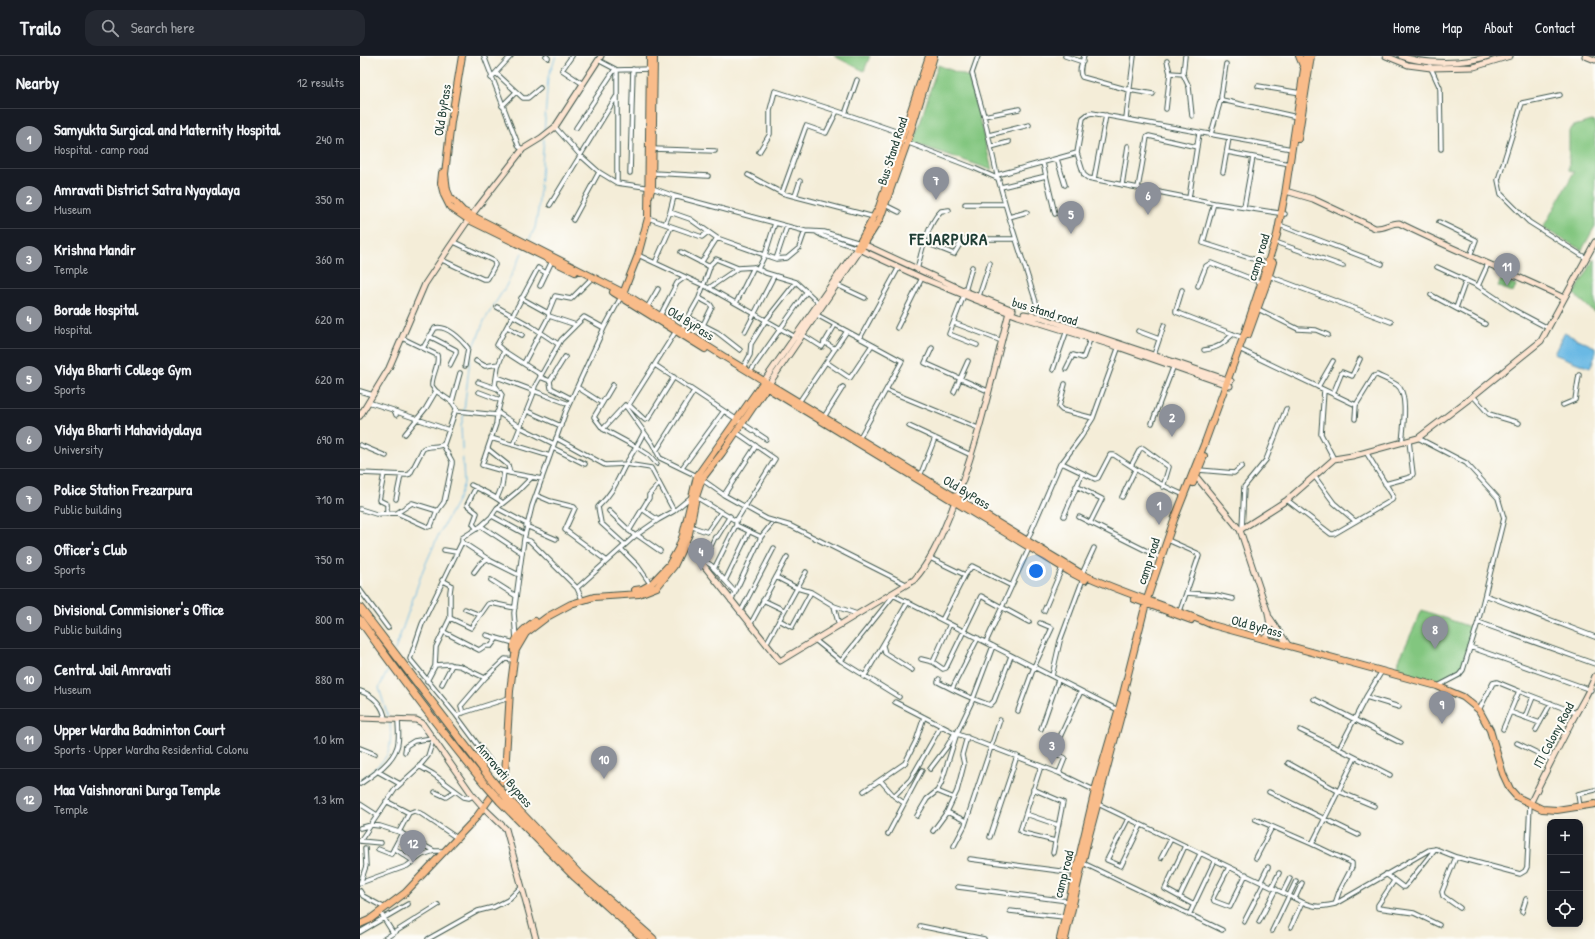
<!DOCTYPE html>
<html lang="en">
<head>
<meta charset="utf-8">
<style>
  body { margin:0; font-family:"Patrick Hand",sans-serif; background:#242831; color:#f1f3f6 }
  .controls { position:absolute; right:12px; bottom:12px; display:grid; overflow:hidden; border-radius:8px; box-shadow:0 2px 6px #0003 }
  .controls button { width:36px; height:36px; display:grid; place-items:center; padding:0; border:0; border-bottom:1px solid #363941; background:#171b24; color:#f1f3f6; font:20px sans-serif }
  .you { position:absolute; left:676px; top:515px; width:14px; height:14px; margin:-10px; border:3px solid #fff; border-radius:50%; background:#1a73e8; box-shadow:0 0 0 6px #1a73e833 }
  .badge { display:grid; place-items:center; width:26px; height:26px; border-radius:50%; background:#8c9099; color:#fff; font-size:13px; font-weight:700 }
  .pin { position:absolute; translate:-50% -33px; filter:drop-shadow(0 1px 2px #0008) }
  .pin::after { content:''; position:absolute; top:21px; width:14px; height:12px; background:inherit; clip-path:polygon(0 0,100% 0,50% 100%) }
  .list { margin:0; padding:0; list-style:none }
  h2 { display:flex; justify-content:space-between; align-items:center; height:52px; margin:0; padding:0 16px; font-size:17px }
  h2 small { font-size:13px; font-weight:400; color:#9ea1a6 }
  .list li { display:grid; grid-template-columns:26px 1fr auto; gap:12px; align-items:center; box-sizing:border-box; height:60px; padding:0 16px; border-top:1px solid #363941 }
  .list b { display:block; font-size:15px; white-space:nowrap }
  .list p { margin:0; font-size:13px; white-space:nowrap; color:#9ea1a6 }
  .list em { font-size:13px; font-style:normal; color:#9ea1a6 }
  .icon { flex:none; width:22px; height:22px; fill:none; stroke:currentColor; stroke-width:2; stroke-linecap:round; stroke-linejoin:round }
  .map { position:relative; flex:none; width:1235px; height:883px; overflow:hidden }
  header { display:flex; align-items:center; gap:24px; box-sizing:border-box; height:56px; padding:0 20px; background:#171b24; border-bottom:1px solid #363941 }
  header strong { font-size:19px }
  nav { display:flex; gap:22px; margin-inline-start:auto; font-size:14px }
  .search { width:280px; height:36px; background:#242831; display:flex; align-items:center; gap:10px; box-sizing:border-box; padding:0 14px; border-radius:12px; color:#9ea1a6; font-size:15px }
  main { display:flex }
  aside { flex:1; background:#171b24 }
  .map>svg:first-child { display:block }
  .green { fill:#82c67f; stroke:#50825a }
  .water { fill:#6ab9e4; stroke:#447b8c }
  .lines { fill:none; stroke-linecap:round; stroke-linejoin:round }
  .stream { stroke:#6ab9e4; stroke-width:1 }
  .street-casing { stroke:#3f574d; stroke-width:5.5 }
  .secondary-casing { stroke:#3f574d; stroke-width:7 }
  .primary-casing { stroke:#3f574d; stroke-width:8 }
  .highway-casing { stroke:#3f574d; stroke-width:9 }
  .street { stroke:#fff; stroke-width:3.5 }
  .secondary { stroke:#fde4d0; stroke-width:5 }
  .primary { stroke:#f9bc8a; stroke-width:6 }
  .highway { stroke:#f9bc8a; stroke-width:7 }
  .highway-bridge-casing { stroke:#3f574d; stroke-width:9; stroke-linecap:butt }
  .highway-bridge { stroke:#f9bc8a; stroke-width:7 }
  .labels { text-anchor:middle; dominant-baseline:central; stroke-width:4; stroke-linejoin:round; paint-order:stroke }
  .street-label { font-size:13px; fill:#1f3d34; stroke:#fdfcf7 }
  .district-label { font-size:17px; font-weight:bold; letter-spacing:1px; fill:#1f3d34; stroke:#fdfcf7 }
</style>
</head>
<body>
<header>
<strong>Trailo</strong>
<div class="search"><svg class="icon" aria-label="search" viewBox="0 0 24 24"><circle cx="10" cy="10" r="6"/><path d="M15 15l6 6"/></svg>Search here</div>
<nav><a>Home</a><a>Map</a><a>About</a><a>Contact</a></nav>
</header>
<main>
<aside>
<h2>Nearby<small>12 results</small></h2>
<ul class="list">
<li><span class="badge">1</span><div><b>Samyukta Surgical and Maternity Hospital</b><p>Hospital · camp road</p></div><em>240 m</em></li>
<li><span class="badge">2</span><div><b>Amravati District Satra Nyayalaya</b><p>Museum</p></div><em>350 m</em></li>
<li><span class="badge">3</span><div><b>Krishna Mandir</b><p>Temple</p></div><em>360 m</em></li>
<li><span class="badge">4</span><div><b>Borade Hospital</b><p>Hospital</p></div><em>620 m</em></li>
<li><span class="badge">5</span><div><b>Vidya Bharti College Gym</b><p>Sports</p></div><em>620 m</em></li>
<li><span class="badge">6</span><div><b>Vidya Bharti Mahavidyalaya</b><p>University</p></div><em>690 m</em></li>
<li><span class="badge">7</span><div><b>Police Station Frezarpura</b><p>Public building</p></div><em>710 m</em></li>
<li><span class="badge">8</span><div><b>Officer's Club</b><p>Sports</p></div><em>750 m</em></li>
<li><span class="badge">9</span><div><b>Divisional Commisioner's Office</b><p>Public building</p></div><em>800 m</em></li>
<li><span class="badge">10</span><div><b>Central Jail Amravati</b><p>Museum</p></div><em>880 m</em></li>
<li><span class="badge">11</span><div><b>Upper Wardha Badminton Court</b><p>Sports · Upper Wardha Residential Colonu</p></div><em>1.0 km</em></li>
<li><span class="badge">12</span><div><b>Maa Vaishnorani Durga Temple</b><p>Temple</p></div><em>1.3 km</em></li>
</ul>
</aside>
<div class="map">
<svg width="1235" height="883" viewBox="0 0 1235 883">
  <rect width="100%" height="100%" fill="#fdfcf7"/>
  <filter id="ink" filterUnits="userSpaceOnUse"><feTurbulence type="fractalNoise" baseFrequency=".025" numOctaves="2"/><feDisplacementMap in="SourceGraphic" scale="8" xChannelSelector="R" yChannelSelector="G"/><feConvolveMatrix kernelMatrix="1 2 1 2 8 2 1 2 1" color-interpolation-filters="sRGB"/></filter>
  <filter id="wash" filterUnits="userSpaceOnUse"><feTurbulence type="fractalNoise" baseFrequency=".012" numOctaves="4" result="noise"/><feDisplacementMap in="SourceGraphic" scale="16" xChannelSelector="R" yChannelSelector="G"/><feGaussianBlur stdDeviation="0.9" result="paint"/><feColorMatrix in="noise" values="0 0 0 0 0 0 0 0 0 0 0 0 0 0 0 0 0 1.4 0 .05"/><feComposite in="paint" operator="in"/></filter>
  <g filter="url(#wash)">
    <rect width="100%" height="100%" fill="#f4edd8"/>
    <!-- green -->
    <path class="green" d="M474 0H510L504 15Z
      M578 9 609 21 632 114 554 87Z
      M1232 65 1235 66V170L1222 194 1183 172 1214 116 1209 114V74L1214 70Z
      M1235 202V257L1214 238Z
      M1142 222 1156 229 1153 237 1138 230Z
      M1062 554 1113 572 1101 614 1076 627 1034 615Z"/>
    <!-- water -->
    <path class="water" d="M1204 277 1235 291V300L1230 312 1194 298Z"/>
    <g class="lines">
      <!-- stream -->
      <path class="stream" d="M184 78 188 21 196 0
        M169 184 175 172 178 155 184 83
        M104 355 111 293 116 286 124 265 146 230 162 197
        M35 594 63 514 78 480 99 441 104 427 101 370 104 358
        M28 661 19 632 30 610
        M0 725C26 702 33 703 30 666"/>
    </g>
  </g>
  <g filter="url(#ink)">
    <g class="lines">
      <defs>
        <path id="street" d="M124 0 159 91 163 93
          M186 0 188 2
          M212 0 202 14 223 28
          M618 0 612 17 624 60 637 119 649 161 681 262
          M705 0 723 6
          M724 0C722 7 718 15 722 21L769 34 793 38
          M825 0 823 18 829 31 832 60
          M238 4 257 14V127
          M866 8 861 41 862 44 937 61
          M1070 10 1080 32 1081 93
          M257 14 289 13
          M136 17 163 42H168L180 32
          M810 17 823 18
          M131 22 151 0
          M898 30 941 37
          M1200 39 1162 47 1138 124 1141 138 1169 166 1226 202
          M142 50 156 36
          M806 53 810 17 807 5
          M485 58 497 24
          M624 60 659 53
          M766 62 774 0
          M195 71 220 99 239 116 257 127 292 132 314 140 445 175 464 176 500 187
          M216 72 255 13
          M851 78 861 43
          M629 79 669 69
          M541 84 614 112 639 123
          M631 91 649 86
          M292 93 355 95
          M399 96 410 78V54L415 35 477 55
          M867 96 930 108
          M697 103 705 129
          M683 107 695 158
          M863 116 869 82
          M270 117 273 13
          M292 117 348 120
          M388 119 422 137 514 161
          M637 119 717 97
          M734 123 746 59
          M762 129 768 90
          M641 131 686 120
          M778 132 787 81 789 80 837 91
          M422 137 446 70 466 77 477 55 544 78
          M435 140 440 125
          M829 142 839 77
          M854 147 843 187 909 208
          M605 148H645
          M190 149 256 41
          M525 149 539 156
          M884 151 893 101
          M310 156 330 163 357 182 416 203 427 202 439 192 445 175
          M925 158 854 147 728 122 724 119 717 97 723 62 728 58 732 57 932 93
          M649 161 667 156
          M288 162 342 181 348 176
          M213 164 239 116
          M1079 166 1116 184 1110 200
          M305 168 310 156 314 140
          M922 170 1022 208
          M456 176 463 180 497 192
          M564 186 594 198 603 183H655
          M918 187 983 210
          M278 199 349 232 437 282
          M416 203 427 170
          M82 204 123 223H127L128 222 135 209 134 205 94 186
          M295 207 311 171
          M341 207 357 182
          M349 210 356 203 378 212
          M1077 211 1118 230 1154 254 1188 272
          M398 213 405 199 415 167
          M557 214C561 197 568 167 581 155L589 154
          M909 220 1031 266
          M477 229 505 242
          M180 230 192 205
          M838 230 846 210 851 207 902 227
          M1118 230 1128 208
          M349 232 378 212 394 211 406 217 436 226 460 248
          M822 234 816 254V256L883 282
          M605 235 612 211
          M604 239 589 278 617 289
          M1071 239 1125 268
          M619 240 630 207
          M161 242 188 257
          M339 242 350 248 352 251 343 269
          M376 247 394 211
          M137 251 171 270 198 288
          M287 252 298 233
          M1096 252 1106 224
          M898 253 938 273 956 274 968 279
          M457 259 542 305 499 383
          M189 260 216 269
          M300 260 317 227 325 221
          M328 261 357 276 380 294
          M594 267 642 285
          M147 271 162 279
          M537 272 562 222
          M321 274 339 242 350 211 321 196
          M778 275 799 283
          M385 276 414 220
          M443 279 462 291 475 269
          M69 280 96 294V297L90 309
          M42 282 77 299C80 309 71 320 72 330L76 335 92 346 98 355 137 359
          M500 282 539 211
          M464 286 475 293
          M63 292 75 272C87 269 101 283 108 292L105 310
          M572 292 565 307 628 335
          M879 293 996 349 1014 320 1017 319C1023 322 1031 325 1037 329 1049 337 1043 374 1042 387
          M844 294C859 292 862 288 873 278
          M144 295 181 319
          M794 299 804 269
          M205 301 190 325 191 332 212 343
          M116 305 125 310 139 308
          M466 306 490 322 512 289
          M164 307 189 260 188 257 195 240 211 243 233 221
          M295 309 406 383
          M383 312 390 299 391 288 406 264 436 226
          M706 313 713 299 723 302 731 281
          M693 314 707 274
          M390 316 447 235
          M137 321 209 348
          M180 321 190 325
          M118 326 138 333
          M705 328 699 351 702 354 733 362 759 290
          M253 329 234 361 243 373 278 392 289 399 297 408
          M217 331 242 347
          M958 331 973 305
          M526 334 618 372
          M964 334 961 378 974 403
          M0 335 13 339
          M119 336 140 344
          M594 336 608 305
          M973 338 982 316 992 320 1000 303
          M1113 340 1129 358 1159 367
          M8 346 33 354 35 356 36 359
          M92 346 100 317
          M439 346 487 275
          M269 349 285 364 288 363 314 321
          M1203 349 1215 344 1219 319
          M267 352 316 275
          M34 355 89 374
          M167 355 201 370
          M137 356 160 371 194 388
          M464 361 483 331
          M995 363 996 349
          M792 367 814 309
          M549 370 611 399
          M243 373 265 349 292 387 300 402 337 420 364 439 407 463 431 470 546 528
          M45 378 66 352 76 335
          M131 382 190 400
          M196 382 245 409 266 408 291 412 314 455
          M1058 382 1106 407 1138 442 1144 462 1118 566 1103 614 1099 619 1078 630
          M0 389 26 400
          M153 389 173 339 175 330 201 284 224 261 244 272
          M193 392 225 408
          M128 393 148 409 150 417
          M296 395 334 335
          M701 408 721 381 733 362
          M771 410 780 393 783 392 809 411 803 431
          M322 412 363 356
          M839 414 874 417 882 410
          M0 417 46 419 50 418 63 393C69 389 78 392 84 388L96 353
          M24 418 19 444 27 448V458
          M560 420 575 382
          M955 421 974 447 995 465
          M182 423 150 417 122 409 136 368 137 359 142 339 135 329 138 310 144 295 137 289 178 212 186 217
          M1025 428 1051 421 1053 418 1049 385
          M111 429C123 435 133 439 143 447
          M716 430 742 443 730 467
          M116 431 107 449 117 457 113 468 117 473
          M176 439 190 445 214 451 215 452 205 474 247 505
          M364 439 396 390
          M762 441 775 414
          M137 442 142 430 144 415
          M36 443 41 419
          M927 444 971 478H974L1032 444 1033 440 1006 396
          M137 452 167 468
          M0 453 16 458 37 457 52 447 78 455
          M282 453 298 464
          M249 455 275 480
          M37 457 68 471 71 470 76 457 84 446 92 408V405L83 389
          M132 460 165 478
          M704 460 722 418
          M719 461 801 502
          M376 469 401 481
          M121 470 162 497
          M166 470 196 483
          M330 470 347 476 361 456
          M882 473 884 431 906 404 926 353
          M269 475 289 442V439L299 428
          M277 479 300 495
          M164 483 170 485 217 532 275 480 298 464 314 455 331 441H336L376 465
          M667 485 700 408H704L735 423 738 422 750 399H754C777 414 797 428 824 439
          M810 485 837 497 839 500 820 555
          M102 486 62 568 50 603 96 659 133 709 145 718
          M265 489 241 467 238 451C254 436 257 424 267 406 273 396 279 387 284 376
          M350 492 355 481H357L370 460
          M261 493 278 510 291 529
          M84 494 96 496
          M340 502 351 509 375 536
          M570 502 605 519 582 564
          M354 513 376 469V465L415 403 376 376
          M114 516 120 508 127 503
          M722 518 734 492
          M159 519 131 505 102 486V482L121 470 131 461 137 452 158 435 172 421
          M605 519 612 510 652 530
          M416 521 437 532 451 536 474 550 497 558
          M131 524 156 540
          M365 525 389 476
          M217 532 221 541
          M0 534 28 572
          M826 537 856 539 873 543
          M531 538 758 654
          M1125 539 1235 581
          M403 544 424 554
          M371 545 401 481 414 465
          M474 550 479 570
          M105 553 120 559
          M684 555 702 512
          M380 557 414 492
          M90 562 111 572 128 548 131 547 155 552
          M419 564 432 571 451 536
          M1118 566 1235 608
          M390 569 427 501
          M84 576 119 594 125 590H131L137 582
          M126 579 154 587
          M156 583 154 557 164 483 172 450 206 355 244 272 261 241
          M455 584 481 605 539 641
          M626 586 670 490
          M406 588 446 516
          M523 590 525 597 552 614
          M1110 591 1231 634
          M561 603 573 606 583 613 586 612 621 540 669 566
          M481 605 533 540
          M573 606 590 568
          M75 609 90 608 92 609 100 610 125 622
          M1022 615 1006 641 979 693 1030 719
          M692 620 700 585 723 523
          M504 621 548 546
          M579 623 578 626C595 635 612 643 630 649L634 645 651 600
          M67 625 75 610 76 591 90 562V536L91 529 82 524
          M82 628 92 609
          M592 633 618 582
          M0 635C13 639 24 650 25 663
          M1006 641 1039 651
          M954 643 1041 687
          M535 646 595 677 699 717 736 735
          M1119 654 1133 627 1137 626 1159 635
          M658 655 674 611 692 572 680 567
          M1150 656 1180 667
          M103 657 101 650 125 622 145 603 154 604
          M96 659 149 642
          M1165 661 1173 641
          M681 673 698 624
          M1143 673 1159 635 1216 657
          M940 674 979 693
          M1176 674 1191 647
          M699 683 721 635
          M1157 687 1192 704
          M0 692 15 698
          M684 692 705 702 699 717
          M45 696 46 690 54 685 72 682
          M928 707 978 735 1014 750
          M59 710 73 718 104 741 109 742 113 740
          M681 710 660 775 663 777 695 785
          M570 713 586 692 595 677
          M17 715 40 728
          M520 724 534 740 544 747
          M0 728C13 719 32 707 37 691 40 683 38 672 38 663
          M673 733 703 746 693 797
          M504 735 545 707 556 685 564 661
          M577 735 594 742
          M75 736 86 741 95 735
          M909 736 998 779
          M534 740 550 724 581 670
          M26 745 49 757 39 776
          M736 747 942 846C956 852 960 851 975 848L1069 794 1076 793 1096 801 1160 818 1165 815 1167 811 1170 748
          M0 748 17 759
          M1220 751 1218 738 1235 734
          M587 756 606 765
          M49 757 54 755 60 757 97 782
          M666 758 698 769
          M557 760 567 743 577 735 581 728 597 677 613 643 633 590
          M768 763 747 804 761 810 781 769
          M895 763 952 788
          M0 772 11 769 20 770 39 776 74 795H84
          M573 775 587 756 597 735 604 708 602 699 607 681
          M528 778 562 714
          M630 781 657 700
          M0 785 36 732 58 712 68 700 73 684
          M0 785 21 787
          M594 790 605 769 640 664
          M825 790 805 833 834 849
          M34 792 53 805
          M18 793 31 798 42 777
          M1096 801 1082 836 1083 840 1100 852
          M801 802 811 783
          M896 802 912 771
          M610 803 715 817
          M723 807 862 874
          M869 811 853 842 854 845 870 851 886 818
          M1026 818 1043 831H1045L1075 793
          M1 825 6 810 5 792
          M901 825 908 811
          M1034 825 1018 849V852L1054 857 1079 869
          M0 827 47 810 62 799 74 795
          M598 831 708 845
          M912 831 919 817
          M0 835 3 840 25 852
          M923 836 930 822
          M820 840 840 798
          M935 842 942 827
          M975 848 979 836 992 811V807L952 788 995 702
          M650 855 704 861
          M20 856 33 877
          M1162 856 1166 843
          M829 859 855 804
          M884 866 904 827
          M899 866 916 833
          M560 870 624 883
          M931 871 942 846
          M912 875 936 825
          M0 876 48 848
          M24 883 78 849
          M68 883 118 855 134 851 148 844 162 830"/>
        <path id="secondary" d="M1026 0 1048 9 1071 12 1114 11 1150 0
          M1041 0C1065 9 1105 8 1129 0
          M1225 0 1235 4
          M929 136 953 143 1015 172C1024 173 1030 167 1039 167 1093 194 1150 216 1204 242
          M501 187 605 235 653 254
          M664 258 680 261 871 325
          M404 325 497 192 562 222 616 244 658 260 758 291 870 330
          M409 328 501 193
          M0 360 29 312 65 228 89 192 111 160 163 93 181 82 195 71 241 0
          M834 418 880 474 927 444 974 403 992 400 1058 382 1113 340 1181 285 1235 186
          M880 474 908 557 910 570 907 580 903 583
          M325 486 420 605 554 524C570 506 579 485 588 463 616 397 631 325 649 256
          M910 562 928 589
          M0 662 56 664 62 667 111 737 124 752 146 773 176 883
          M1170 748C1183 721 1197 694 1211 667 1219 651 1229 637 1235 620"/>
        <path id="primary" d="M102 0 91 66 85 118 87 134 90 141 103 155 264 237 363 300 722 518C764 538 809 550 852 569L1077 630 1103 641 1119 654 1130 674 1143 718 1150 733 1157 741 1182 753 1197 754 1235 748
          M939 0 944 12
          M938 83 951 0
          M82 117 81 127 84 139 90 151 109 164 215 216
          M289 140 292 132 294 0
          M497 192 519 151 569 0
          M501 193 520 163 547 87 574 0
          M253 236 345 293
          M262 240 278 199 288 162 290 0
          M888 279 906 229 913 206
          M404 330 710 516 725 524
          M833 427 844 400
          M275 534 282 533 291 528 309 509 318 493 323 479 337 420 404 325
          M774 543 831 564
          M154 595C152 582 165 572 175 565
          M0 868 9 864 45 837 115 763 144 723 145 718 150 635 154 604 156 594 166 577 187 561 211 548 234 541 279 538 297 531 314 510 329 478 336 441 342 423 362 397 408 329
          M700 883 735 734 763 638 787 543 814 464 845 386 883 282 917 179 925 138 946 0
          M705 883 727 787 767 637"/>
        <path id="highway" d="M0 552 130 722
          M0 564C40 620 81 675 125 728
          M146 741 218 817 293 883
          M140 745 215 821 284 883"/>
      </defs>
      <!-- street casing -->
      <use href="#street" class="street-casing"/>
      <!-- secondary casing -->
      <use href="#secondary" class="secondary-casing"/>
      <!-- primary casing -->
      <use href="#primary" class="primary-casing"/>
      <!-- highway casing -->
      <use href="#highway" class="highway-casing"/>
      <!-- street -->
      <use href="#street" class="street"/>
      <!-- secondary -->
      <use href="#secondary" class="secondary"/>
      <!-- primary -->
      <use href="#primary" class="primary"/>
      <!-- highway -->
      <use href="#highway" class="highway"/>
      <defs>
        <path id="highway-bridge" d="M130 722 146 741
          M125 728 140 745"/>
      </defs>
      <!-- highway-bridge casing -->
      <use href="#highway-bridge" class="highway-bridge-casing"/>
      <!-- highway-bridge -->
      <use href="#highway-bridge" class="highway-bridge"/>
    </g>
  </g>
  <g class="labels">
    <!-- street labels -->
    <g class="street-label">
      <text transform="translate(82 54) rotate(-81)">Old ByPass</text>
      <text transform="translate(532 95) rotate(-72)">Bus Stand Road</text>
      <text transform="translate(898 201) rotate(-73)">camp road</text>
      <text transform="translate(685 255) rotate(17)">bus stand road</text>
      <text transform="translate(331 267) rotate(32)">Old ByPass</text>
      <text transform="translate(607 436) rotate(31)">Old ByPass</text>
      <text transform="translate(788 505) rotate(-72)">camp road</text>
      <text transform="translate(897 570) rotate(15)">Old ByPass</text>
      <text transform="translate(1193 679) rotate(-62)">ITI Colony Road</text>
      <text transform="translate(145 719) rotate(50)">Amravati Bypass</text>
      <text transform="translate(703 818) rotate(-76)">camp road</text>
    </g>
    <!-- district labels -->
    <g class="district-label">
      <text x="589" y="182">FEJARPURA</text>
    </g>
  </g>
</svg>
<div class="controls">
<button>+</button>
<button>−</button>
<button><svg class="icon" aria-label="locate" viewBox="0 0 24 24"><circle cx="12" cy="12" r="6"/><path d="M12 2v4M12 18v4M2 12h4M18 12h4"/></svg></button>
</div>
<div class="you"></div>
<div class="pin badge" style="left:799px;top:469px">1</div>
<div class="pin badge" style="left:812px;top:381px">2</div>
<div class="pin badge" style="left:692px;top:709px">3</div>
<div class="pin badge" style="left:341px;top:515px">4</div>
<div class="pin badge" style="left:711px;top:178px">5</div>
<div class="pin badge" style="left:788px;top:159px">6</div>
<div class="pin badge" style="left:576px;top:144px">7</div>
<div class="pin badge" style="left:1075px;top:593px">8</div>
<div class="pin badge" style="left:1082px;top:668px">9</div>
<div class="pin badge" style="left:244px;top:723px">10</div>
<div class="pin badge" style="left:1147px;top:230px">11</div>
<div class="pin badge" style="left:53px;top:807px">12</div>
</div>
</main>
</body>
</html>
